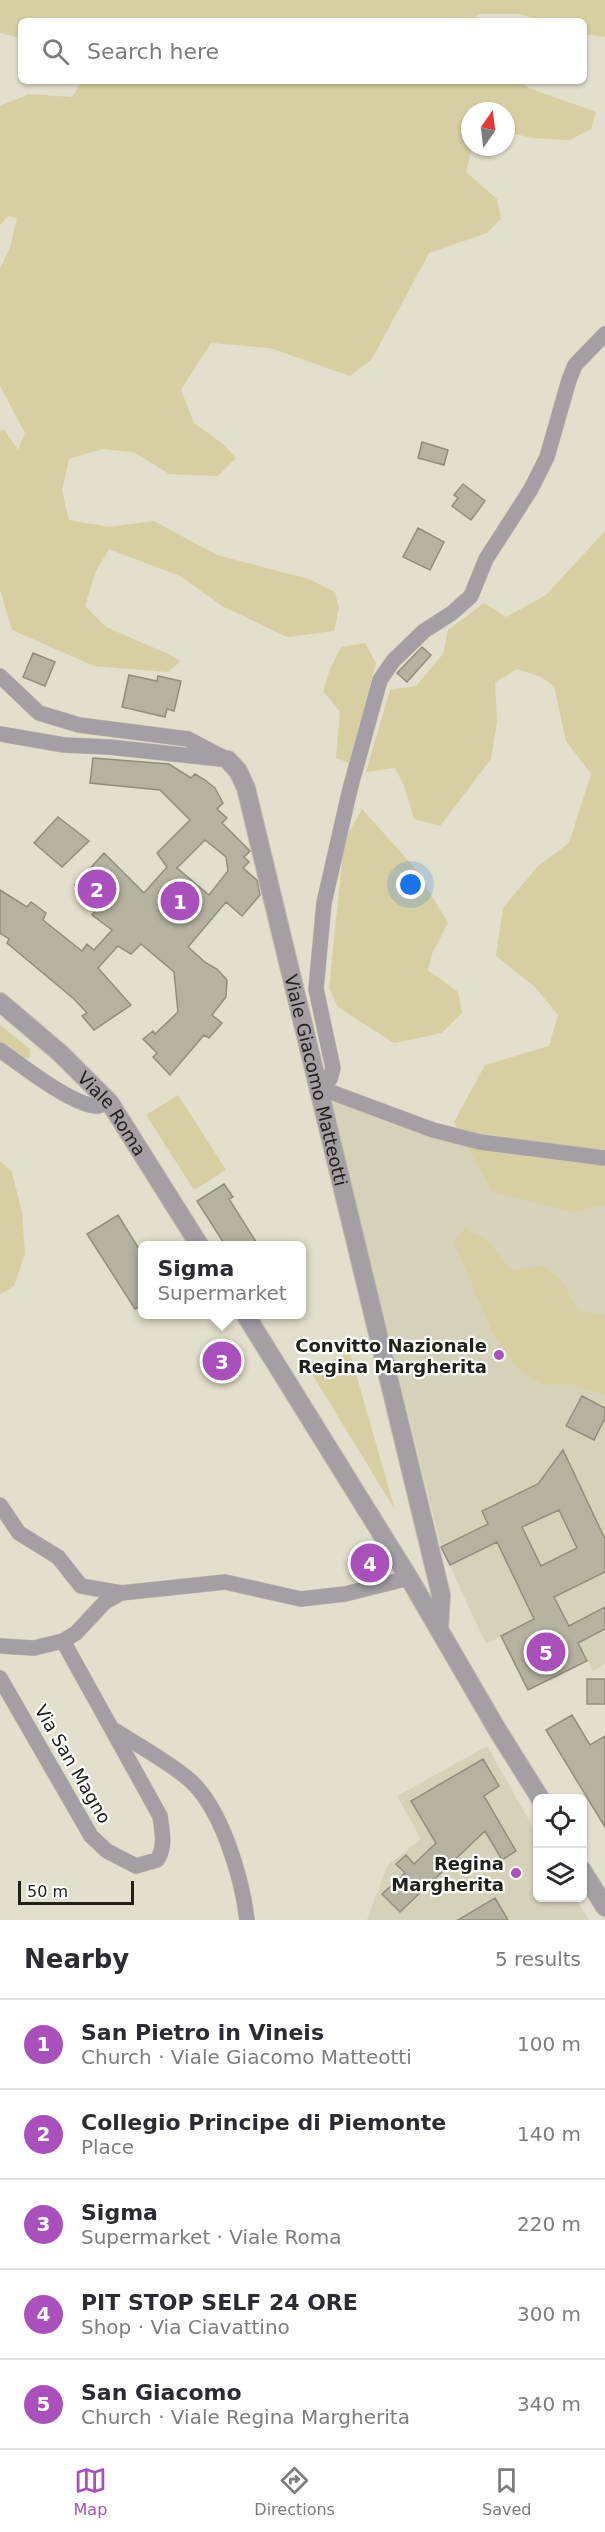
<!DOCTYPE html>
<html lang="en">
<head>
<meta charset="utf-8">
<style>
  body { margin:0; font-family:"DejaVu Sans",sans-serif; background:#f7f7f7; color:#2b2b33 }
  .controls { position:absolute; right:18px; bottom:18px; display:grid; overflow:hidden; border-radius:9px; box-shadow:0 2px 4px #0004 }
  .controls button { width:54px; height:54px; display:grid; place-items:center; padding:0; border:0; border-bottom:2px solid #e1e1e2; background:#fff; color:#2b2b33; font:30px sans-serif }
  .compass { position:absolute; left:461px; top:102px; width:54px; height:54px; border-radius:50%; background:#fff; box-shadow:0 2px 4px #0004; rotate:14deg }
  .scale { position:absolute; left:18px; bottom:15px; width:116px; box-sizing:border-box; padding-left:6px; border:3px solid #212019; border-top:0; font-size:16px; line-height:21px; white-space:nowrap; color:#212019; -webkit-text-stroke:4px #fff; paint-order:stroke }
  .you { position:absolute; left:411px; top:885px; width:21px; height:21px; margin:-15px; border:4px solid #fff; border-radius:50%; background:#1a73e8; box-shadow:0 0 0 9px #1a73e833 }
  .badge { display:grid; place-items:center; width:39px; height:39px; border-radius:50%; background:#aa50bc; color:#fff; font-size:20px; font-weight:700 }
  .pin { position:absolute; translate:-50% -50%; border:3px solid #fff; box-shadow:0 2px 6px #0006 }
  .popup { position:absolute; left:138px; top:1241px; width:168px; height:78px; box-sizing:border-box; display:grid; place-content:center; border-radius:9px; background:#fff; filter:drop-shadow(0 2px 4px #0005); font-size:20px; white-space:nowrap; color:#7c7c81 }
  .popup b { font-size:22px; color:#2b2b33 }
  .popup::after { content:''; position:absolute; left:50%; top:100%; margin-left:-12px; border:12px solid transparent; border-top-color:#fff }
  .list { margin:0; padding:0; list-style:none }
  h2 { display:flex; justify-content:space-between; align-items:center; height:78px; margin:0; padding:0 24px; font-size:26px }
  h2 small { font-size:20px; font-weight:400; color:#7c7c81 }
  .list li { display:grid; grid-template-columns:39px 1fr auto; gap:18px; align-items:center; box-sizing:border-box; height:90px; padding:0 24px; border-top:2px solid #e1e1e2 }
  .list b { display:block; font-size:22px; white-space:nowrap }
  .list p { margin:0; font-size:20px; white-space:nowrap; color:#7c7c81 }
  .list em { font-size:20px; font-style:normal; color:#7c7c81 }
  .icon { flex:none; width:33px; height:33px; fill:none; stroke:currentColor; stroke-width:2; stroke-linecap:round; stroke-linejoin:round }
  .map { position:relative; flex:none; width:605px; height:1920px; overflow:hidden }
  .search { position:absolute; background:#fff; box-shadow:0 2px 4px #0004; left:18px; right:18px; top:18px; height:66px; display:flex; align-items:center; gap:15px; box-sizing:border-box; padding:0 21px; border-radius:9px; color:#7c7c81; font-size:22px }
  .sheet { height:528px; background:#fff }
  nav { display:flex; justify-content:space-around; align-items:center; box-sizing:border-box; height:84px; border-top:2px solid #e1e1e2; background:#fff; font-size:16px; color:#7c7c81 }
  nav a { display:grid; justify-items:center; gap:3px }
  nav .on { color:#aa50bc }
  .map>svg:first-child { display:block }
  .built { fill:#d6d2b9 }
  .green { fill:#d7cfa1 }
  .building { fill:#b5b2a0; stroke:#918e7d; stroke-width:1.5; fill-rule:evenodd }
  .lines { fill:none; stroke-linecap:round; stroke-linejoin:round }
  .minor-casing { stroke:#bfbdac; stroke-width:16 }
  .tertiary-casing { stroke:#bfbdac; stroke-width:20 }
  .minor { stroke:#a49fa5; stroke-width:15 }
  .tertiary { stroke:#a49fa5; stroke-width:18 }
  .poi-dot { fill:#aa50bc; stroke:#fff; stroke-width:2 }
  .labels { text-anchor:middle; dominant-baseline:central; stroke-width:4.5; stroke-linejoin:round; paint-order:stroke }
  .street-label { font-size:18px; fill:#212019; stroke:#fff }
  .poi-label { font-size:18px; font-weight:bold; fill:#212019; stroke:#fff; text-anchor:end }
</style>
</head>
<body>
<div class="map">
<svg width="605" height="1920" viewBox="0 0 605 1920">
  <rect width="100%" height="100%" fill="#e2dfcc"/>
  <!-- built -->
  <path class="built" d="M331 1101 451 1139 605 1163V1664L593 1671 559 1607 486 1644 441 1547Z
    M487 1746 537 1834 538 1898H576L589 1920H367L387 1866 421 1839 397 1796Z"/>
  <!-- green -->
  <path class="green" d="M0 0H605V37L584 34V21H542L520 14H478L472 21H21V38L0 33Z
    M83 81H519L529 88 596 112 591 129 570 140 533 138 506 132V111H470V147H472L466 172 497 199 501 219 487 233 429 253 372 359 350 376 270 348 211 343 181 390 194 423 223 444 236 458 218 476 169 474 134 452 102 449 69 459 62 490 69 520 109 527 154 521 217 555 309 579 335 592 339 609 334 631 287 637 222 606 180 576 109 549 95 573 85 606 106 627 175 657 180 662 168 672 94 666 12 630 0 590V432L4 429 18 450 25 433 0 386V269L10 247 17 218 8 216 0 225V106L29 94 72 97Z
    M605 531V1205L573 1212 492 1191 454 1122 485 1065 549 1046 558 1015 535 987 496 956 503 908 538 866 569 843 591 774 566 741 554 686 541 677 517 669 495 682 497 722 491 759 440 826 414 819 404 786 395 768 366 772 390 690 416 686 443 654 448 630 484 603 506 617 546 595Z
    M365 643 376 663 349 763 336 758 340 712 323 691 330 669 341 647Z
    M362 809 415 868 448 923 432 954 428 970 458 992 462 1013 442 1033 394 1043 338 1007 329 988 344 841Z
    M0 1025 30 1049 29 1058H25L0 1042Z
    M178 1095 226 1170 194 1190 146 1115Z
    M0 1161 12 1172 22 1213 25 1254 14 1286 0 1294Z
    M464 1228 487 1240 512 1271 543 1265 562 1281 578 1311 605 1315V1395L570 1384 543 1385 519 1370 493 1334 454 1243Z
    M350 1353 395 1510 309 1369Z"/>
  <!-- building -->
  <path class="building" d="M422 442 448 450 444 465 418 458Z
    M463 484 485 501 471 520 452 506 458 498 454 495Z
    M418 528 444 542 430 570 403 557Z
    M422 647 431 655 407 682 397 673Z
    M33 653 55 662 45 686 23 677Z
    M129 675 157 681 158 676 181 681 174 711 167 709 165 717 122 707Z
    M93 758 169 764 191 778 195 774 205 780 215 788 223 803 217 809 227 818 222 823 250 851 244 857 249 862 243 868 257 880 260 895 242 916 226 902 188 947 206 963 217 969 227 980 226 997 212 1015 222 1023 209 1038 204 1035 170 1075 153 1057 157 1053 143 1039 153 1031 155 1034 178 1012 174 972 141 944 131 954 118 946 98 968 131 1005 94 1030 82 1016 87 1013 74 999 7 943 9 939 0 933V890L27 907 31 902 46 913 43 920 82 951 87 944 94 950 112 930 92 915 100 906 75 885 104 853 144 893 167 867 157 853 190 820 160 790 90 783ZM205 840 226 857 228 871 209 895 177 868Z
    M58 817 89 841 62 867 34 843Z
    M224 1184 233 1197 229 1199 258 1245H225L197 1201Z
    M118 1215 142 1254V1305L135 1309 87 1234Z
    M582 1396 605 1408V1418L594 1440 566 1426Z
    M563 1450 605 1539V1572L554 1597 569 1626 605 1607V1629L578 1643 587 1661 528 1690 501 1636 534 1619 497 1542 450 1565 441 1547 488 1524 482 1511 538 1484ZM559 1510 577 1548 541 1566 522 1527Z
    M587 1679H605V1704H587Z
    M572 1715 590 1745 605 1736V1827L546 1730Z
    M483 1759 499 1786 484 1796 516 1851 502 1860 485 1831 400 1912 382 1894 405 1873 396 1864 406 1855 414 1864 436 1843 411 1801Z
    M495 1898 508 1920H458Z"/>
  <g class="lines">
    <defs>
      <path id="minor" d="M605 334 575 365 569 380 547 457 531 489 486 559 471 596 452 613 424 631 393 661 380 680 350 789 324 903 316 989 333 1068 330 1079 320 1088 433 1130 480 1142 605 1158
        M0 676 39 713 79 725 188 739 228 760
        M0 734 64 745 109 747 220 759
        M0 1050C21 1065 72 1105 96 1106 100 1106 106 1103 110 1103
        M0 1505 19 1533 58 1557 81 1586 121 1593
        M0 1646 34 1648 63 1641 76 1633 105 1602 121 1593 225 1582 301 1599 345 1594 409 1578
        M0 1678 91 1836 107 1851 136 1866 157 1860C166 1847 162 1831 160 1816L63 1641
        M116 1731C139 1746 165 1760 186 1777 221 1804 242 1878 247 1920"/>
      <g id="tertiary">
        <path id="s1" d="M228 760 238 771 246 788 441 1595 439 1629"/>
        <path id="s2" d="M0 1002 60 1053 110 1103 200 1246"/>
        <path d="M245 1314 409 1578 498 1731 540 1798"/>
        <path d="M582 1870 605 1907"/>
      </g>
    </defs>
    <!-- minor casing -->
    <use href="#minor" class="minor-casing"/>
    <!-- tertiary casing -->
    <use href="#tertiary" class="tertiary-casing"/>
    <!-- minor -->
    <use href="#minor" class="minor"/>
    <!-- tertiary -->
    <use href="#tertiary" class="tertiary"/>
  </g>
  <!-- markers -->
  <g class="poi-dot">
    <circle cx="499" cy="1355" r="6"/>
    <circle cx="516" cy="1873" r="6"/>
  </g>
  <g class="labels">
    <!-- street labels -->
    <g class="street-label">
      <text stroke="none"><textPath href="#s1" startOffset="334">Viale Giacomo Matteotti</textPath></text>
      <text stroke="none"><textPath href="#s2" startOffset="159">Viale Roma</textPath></text>
      <text transform="translate(73 1764) rotate(60)">Via San Magno</text>
    </g>
    <!-- poi labels -->
    <g class="poi-label">
      <text x="487" y="1345">Convitto Nazionale<tspan x="487" dy="21">Regina Margherita</tspan></text>
      <text x="504" y="1863">Regina<tspan x="504" dy="21">Margherita</tspan></text>
    </g>
  </g>
</svg>
<div class="controls">
<button><svg class="icon" aria-label="locate" viewBox="0 0 24 24"><circle cx="12" cy="12" r="6"/><path d="M12 2v4M12 18v4M2 12h4M18 12h4"/></svg></button>
<button><svg class="icon" aria-label="layers" viewBox="0 0 24 24"><path d="M12 4l9 5-9 5-9-5zM3 14l9 5 9-5"/></svg></button>
</div>
<svg class="compass" viewBox="-18 -18 36 36"><path d="M0-13l5 13h-10z" fill="#e53935"/><path d="M0 13l5-13h-10z" fill="#7c7c81"/></svg>
<div class="scale">50 m</div>
<div class="you"></div>
<div class="pin badge" style="left:180px;top:901px">1</div>
<div class="pin badge" style="left:97px;top:889px">2</div>
<div class="pin badge" style="left:222px;top:1361px">3</div>
<div class="popup"><b>Sigma</b>Supermarket</div>
<div class="pin badge" style="left:370px;top:1563px">4</div>
<div class="pin badge" style="left:546px;top:1652px">5</div>
<div class="search"><svg class="icon" aria-label="search" viewBox="0 0 24 24"><circle cx="10" cy="10" r="6"/><path d="M15 15l6 6"/></svg>Search here</div>
</div>
<section class="sheet">
<h2>Nearby<small>5 results</small></h2>
<ul class="list">
<li><span class="badge">1</span><div><b>San Pietro in Vineis</b><p>Church · Viale Giacomo Matteotti</p></div><em>100 m</em></li>
<li><span class="badge">2</span><div><b>Collegio Principe di Piemonte</b><p>Place</p></div><em>140 m</em></li>
<li><span class="badge">3</span><div><b>Sigma</b><p>Supermarket · Viale Roma</p></div><em>220 m</em></li>
<li><span class="badge">4</span><div><b>PIT STOP SELF 24 ORE</b><p>Shop · Via Ciavattino</p></div><em>300 m</em></li>
<li><span class="badge">5</span><div><b>San Giacomo</b><p>Church · Viale Regina Margherita</p></div><em>340 m</em></li>
</ul>
</section>
<nav>
<a class="on"><svg class="icon" aria-label="map" viewBox="0 0 24 24"><path d="M3 6l6-2 6 2 6-2v14l-6 2-6-2-6 2zM9 4v14M15 6v14"/></svg>Map</a>
<a><svg class="icon" aria-label="directions" viewBox="0 0 24 24"><path d="M12 3l9 9-9 9-9-9zM9 14v-3h6M13 9l2 2-2 2"/></svg>Directions</a>
<a><svg class="icon" aria-label="saved" viewBox="0 0 24 24"><path d="M7 4h10v16l-5-4-5 4z"/></svg>Saved</a>
</nav>
</body>
</html>
